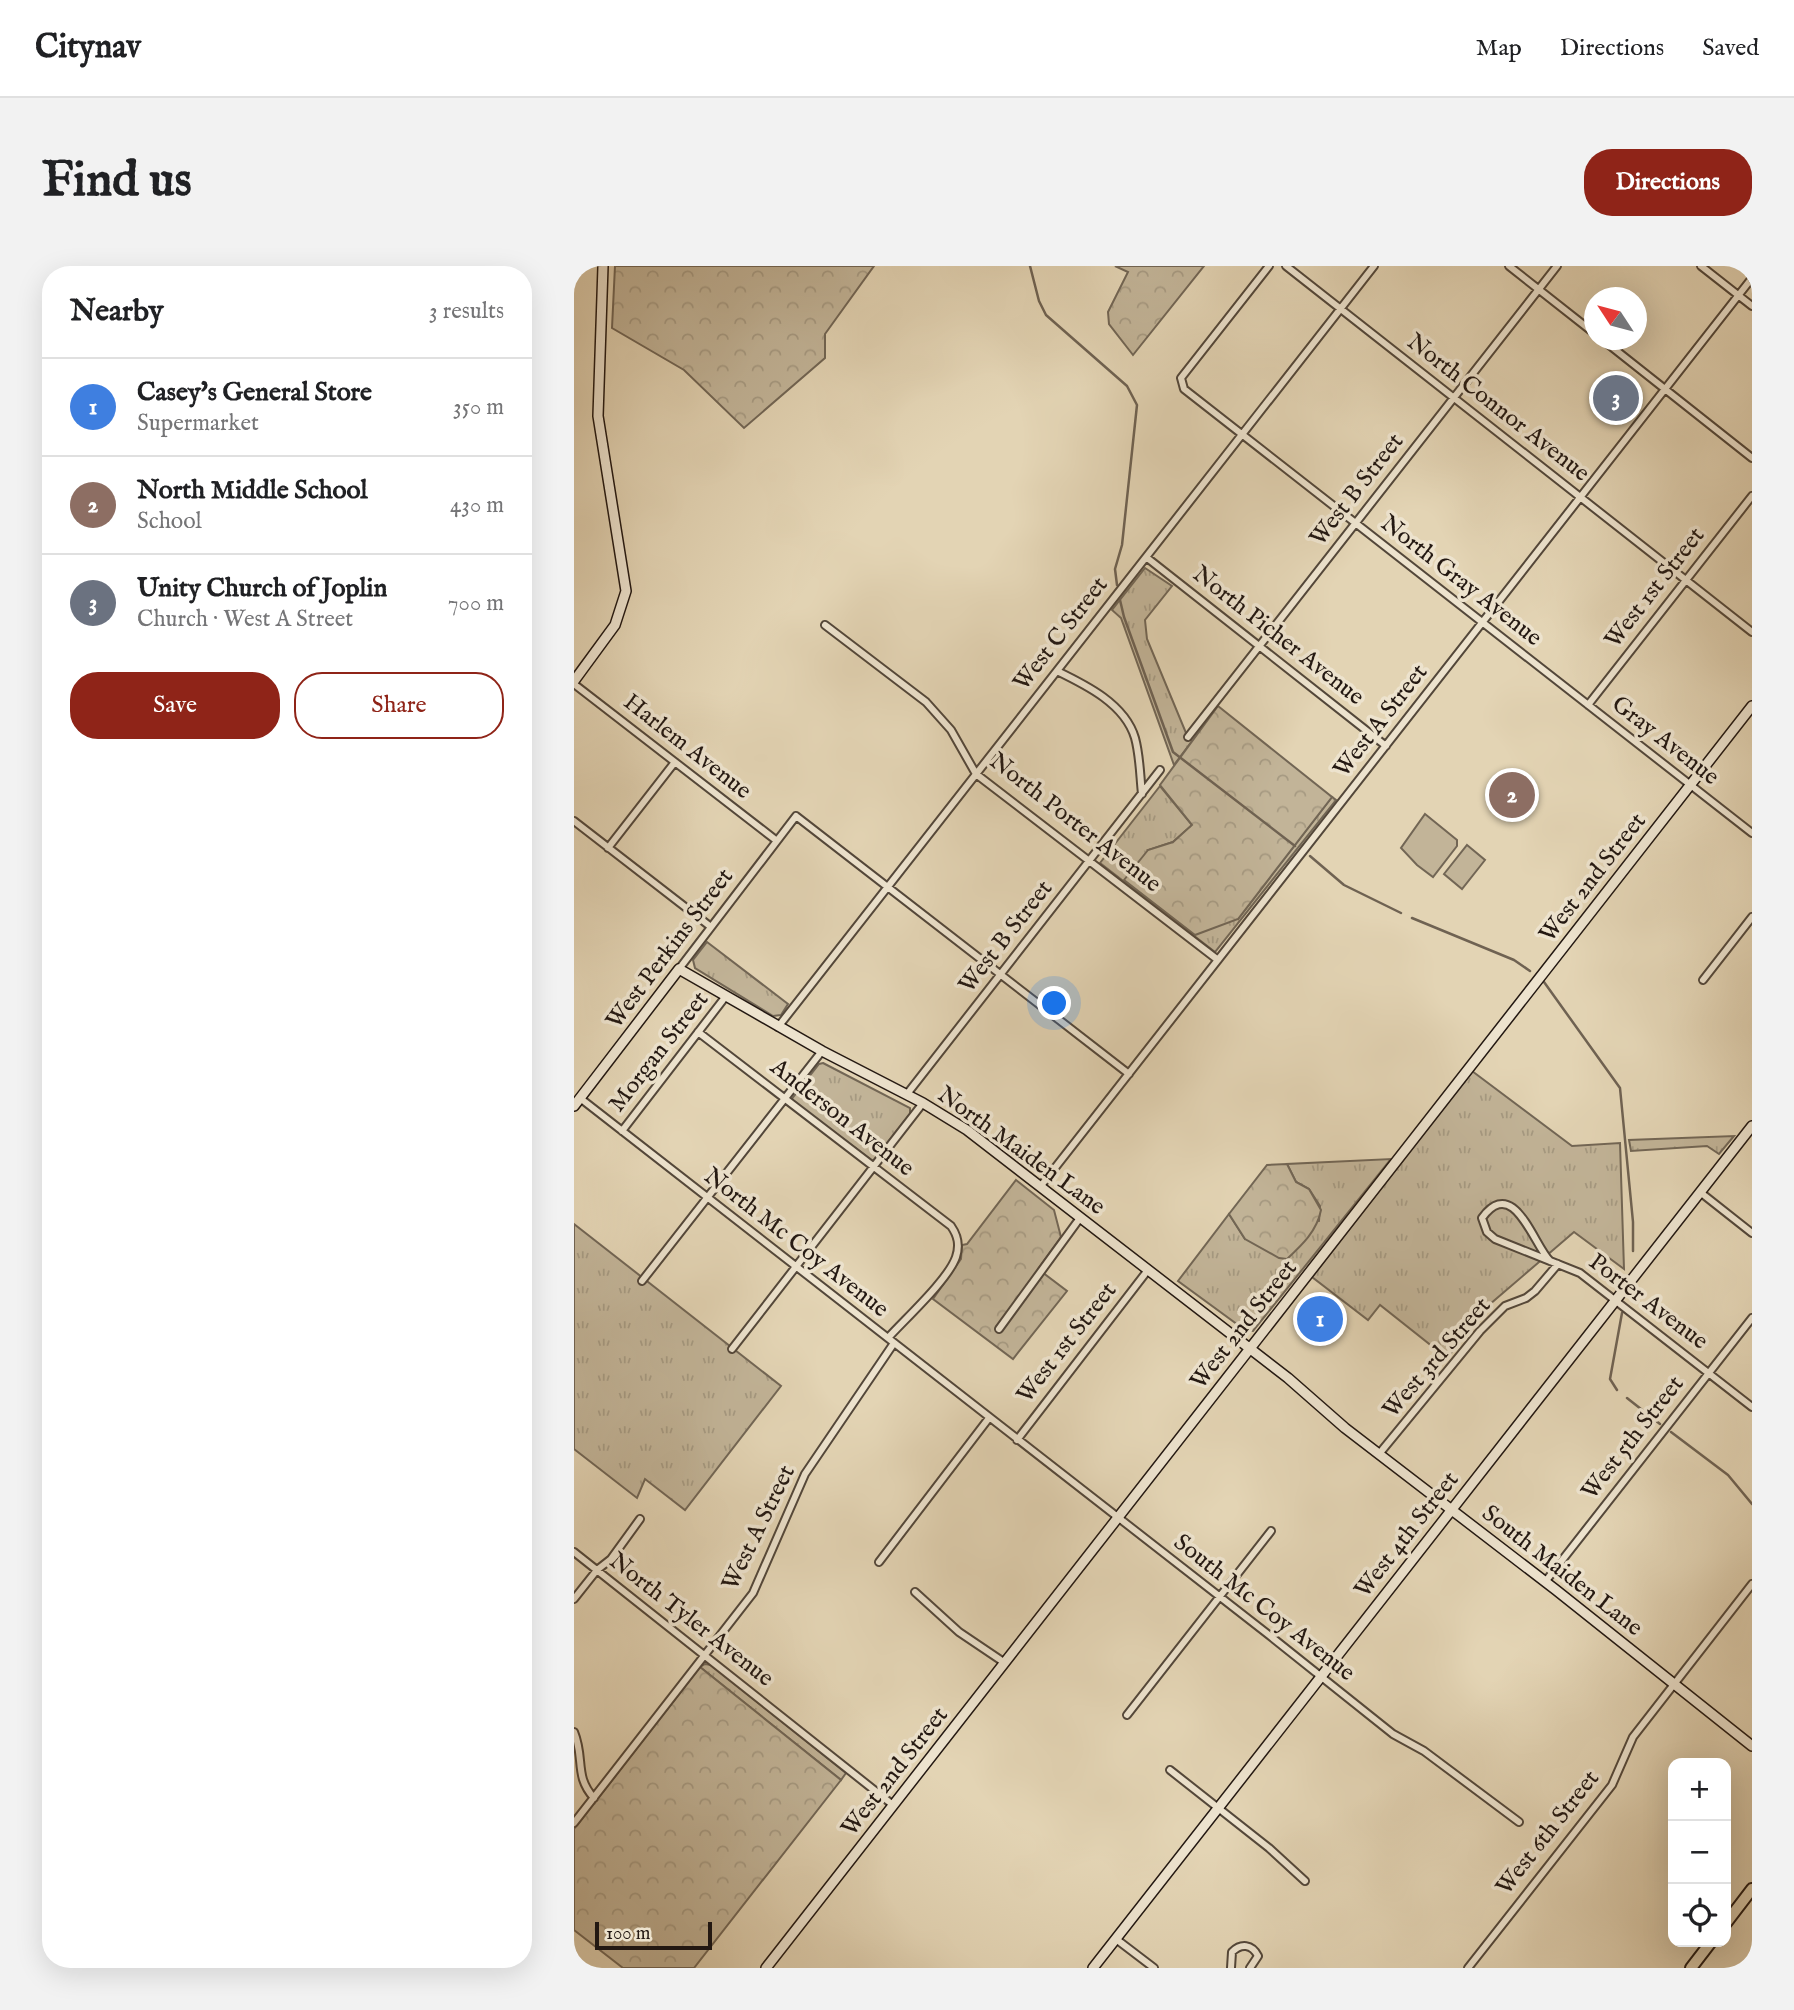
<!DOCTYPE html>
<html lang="en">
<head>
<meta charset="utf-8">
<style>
  body { margin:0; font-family:"IM FELL English",serif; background:#f2f2f2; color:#202124 }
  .controls { position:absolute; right:21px; bottom:21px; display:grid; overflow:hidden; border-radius:14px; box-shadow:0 7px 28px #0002 }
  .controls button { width:63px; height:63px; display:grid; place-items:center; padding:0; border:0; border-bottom:2px solid #e0e0e0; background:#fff; color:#202124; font:35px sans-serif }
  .compass { position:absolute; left:1010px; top:21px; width:63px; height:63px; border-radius:50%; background:#fff; box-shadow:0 7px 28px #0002; rotate:306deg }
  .scale { position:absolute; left:21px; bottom:18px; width:117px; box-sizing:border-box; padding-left:7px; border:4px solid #231812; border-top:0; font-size:19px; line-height:24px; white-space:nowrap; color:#231812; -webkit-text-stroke:5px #ede3ce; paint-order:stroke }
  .you { position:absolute; left:481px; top:738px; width:24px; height:24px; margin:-18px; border:5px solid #fff; border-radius:50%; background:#1a73e8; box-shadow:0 0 0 10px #1a73e833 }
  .badge { display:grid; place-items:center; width:46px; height:46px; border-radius:50%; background:#8f2418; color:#fff; font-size:23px; font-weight:700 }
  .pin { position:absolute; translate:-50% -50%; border:4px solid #fff; box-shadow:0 2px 7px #0006 }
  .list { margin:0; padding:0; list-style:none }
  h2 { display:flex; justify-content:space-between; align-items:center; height:91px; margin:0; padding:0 28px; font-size:30px }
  h2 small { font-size:23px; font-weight:400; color:#757577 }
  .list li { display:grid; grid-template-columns:46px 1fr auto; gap:21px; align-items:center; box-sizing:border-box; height:98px; padding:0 28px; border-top:2px solid #e0e0e0 }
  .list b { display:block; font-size:26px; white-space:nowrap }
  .list p { margin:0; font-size:23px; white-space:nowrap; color:#757577 }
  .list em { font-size:23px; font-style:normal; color:#757577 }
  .actions { display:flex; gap:14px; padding:21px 28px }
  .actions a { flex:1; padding:16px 0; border:2px solid #8f2418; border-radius:28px; text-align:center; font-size:24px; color:#8f2418 }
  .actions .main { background:#8f2418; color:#fff }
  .icon { flex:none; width:38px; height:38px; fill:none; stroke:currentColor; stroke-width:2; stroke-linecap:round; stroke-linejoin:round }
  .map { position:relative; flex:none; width:1178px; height:1702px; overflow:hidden; border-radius:28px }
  header { display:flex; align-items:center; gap:42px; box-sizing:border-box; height:98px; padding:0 35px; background:#fff; border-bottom:2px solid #e0e0e0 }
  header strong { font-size:33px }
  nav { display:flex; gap:38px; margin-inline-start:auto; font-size:24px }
  .intro { display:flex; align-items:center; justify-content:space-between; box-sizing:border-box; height:168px; padding:0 42px }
  h1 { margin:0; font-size:49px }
  .button { padding:18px 32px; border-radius:28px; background:#8f2418; color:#fff; font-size:24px; font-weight:700 }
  main { display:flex; gap:42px; padding:0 42px }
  aside { flex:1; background:#fff; border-radius:28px; box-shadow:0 7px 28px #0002 }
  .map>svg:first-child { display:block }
  .grass { fill:url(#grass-tufts); stroke:#726655; stroke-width:2 }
  .forest { fill:url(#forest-crowns); stroke:#726655; stroke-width:2 }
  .garden { fill:#c2b498; stroke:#726655; stroke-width:2 }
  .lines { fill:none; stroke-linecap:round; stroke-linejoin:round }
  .stream { stroke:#6f6252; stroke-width:2.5 }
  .street-casing { stroke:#53473a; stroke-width:10 }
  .secondary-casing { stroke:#231812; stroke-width:12 }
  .primary-casing { stroke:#231812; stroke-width:14 }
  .street { stroke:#ede3ce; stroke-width:6 }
  .secondary { stroke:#ede3ce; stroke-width:9 }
  .primary { stroke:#e3d4b4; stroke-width:10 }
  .labels { text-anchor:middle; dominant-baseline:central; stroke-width:7; stroke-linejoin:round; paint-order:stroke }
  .street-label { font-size:24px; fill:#231812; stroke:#ede3ce }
</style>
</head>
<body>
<header>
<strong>Citynav</strong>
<nav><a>Map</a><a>Directions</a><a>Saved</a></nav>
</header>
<div class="intro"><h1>Find us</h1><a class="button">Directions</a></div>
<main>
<aside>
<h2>Nearby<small>3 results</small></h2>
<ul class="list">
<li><span class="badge" style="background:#3f7fe0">1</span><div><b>Casey's General Store</b><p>Supermarket</p></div><em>350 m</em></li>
<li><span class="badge" style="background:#8d6e63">2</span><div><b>North Middle School</b><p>School</p></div><em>430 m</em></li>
<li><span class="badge" style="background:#6b7280">3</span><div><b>Unity Church of Joplin</b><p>Church · West A Street</p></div><em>700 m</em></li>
</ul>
<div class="actions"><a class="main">Save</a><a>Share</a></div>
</aside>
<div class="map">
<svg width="1178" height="1702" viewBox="0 0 1178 1702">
  <defs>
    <pattern id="grass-tufts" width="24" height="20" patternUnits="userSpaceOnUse" patternTransform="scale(1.75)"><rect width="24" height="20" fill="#c2b498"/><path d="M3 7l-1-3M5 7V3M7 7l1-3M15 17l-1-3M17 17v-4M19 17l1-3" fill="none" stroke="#a69a82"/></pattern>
    <pattern id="forest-crowns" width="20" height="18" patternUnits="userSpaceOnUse" patternTransform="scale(1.75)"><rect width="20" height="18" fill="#c2b498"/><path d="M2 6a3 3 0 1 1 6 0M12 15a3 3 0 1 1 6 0" fill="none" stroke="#a69a82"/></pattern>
  </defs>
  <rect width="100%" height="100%" fill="#e3d4b4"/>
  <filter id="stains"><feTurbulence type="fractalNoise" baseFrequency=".00286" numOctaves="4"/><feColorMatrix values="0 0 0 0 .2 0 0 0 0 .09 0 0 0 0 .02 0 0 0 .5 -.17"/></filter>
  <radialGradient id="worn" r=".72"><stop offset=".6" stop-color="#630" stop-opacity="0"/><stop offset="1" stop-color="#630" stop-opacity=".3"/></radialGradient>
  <!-- grass -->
  <path class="grass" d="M571 302 598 320 571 354 573 373 612 467 618 475 600 499 547 352 538 344Z
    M586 520 618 559 599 576 574 584 664 653 758 531 762 534 641 686 526 597Z
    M133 676 214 738 207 749 199 750 121 702 119 694Z
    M249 797 336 842V848L299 895 217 834 245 798Z
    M898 805 998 880 1046 877 1050 1003 1000 966 915 1039 873 1092 806 1039 794 1054 738 1011Z
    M1160 870 1145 888 1133 880 1057 885 1055 874Z
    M817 893 679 1065 671 1064 604 1015 655 948 671 973 745 955 746 940 735 923 722 916 713 898Z
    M0 958 207 1120 111 1244 71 1213 63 1232 0 1183Z
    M131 1398 137 1399 272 1507 267 1514 126 1401Z"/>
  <!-- forest -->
  <path class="forest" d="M41 0H300L251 68V92L170 162 110 104 38 62Z
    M541 0H630L559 89 535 58 534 46 554 6Z
    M644 440 758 531 664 653 621 669 550 614 574 584 599 576 618 559 586 519Z
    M713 898 722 916 735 923 747 944C743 965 728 979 713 993L705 992 671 973 655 948 693 899Z
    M442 914 480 944 487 971 464 1003 493 1025 439 1093 359 1033 387 993 388 979 393 978Z
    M126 1401 267 1514 120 1702H49L0 1664V1563Z"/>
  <!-- garden -->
  <path class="garden" d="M851 548 883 574V580L859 611 843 599 827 582Z
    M893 579 911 594 888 623 870 608Z"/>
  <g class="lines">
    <!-- stream -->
    <path class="stream" d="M456 0 465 35 472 49 553 120 563 139 548 279 541 303 543 319
      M546 334 550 351 599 486 721 580
      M736 590 770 619 827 647
      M838 652 940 694 956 705
      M970 716 1046 822 1059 956V985
      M1043 1124 1036 1113 1048 1047
      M1053 1132 1086 1158
      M1097 1166 1154 1209 1178 1238"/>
    <defs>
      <path id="street" d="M695 0 607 112 610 123 1178 567
        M712 0 1178 366
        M935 0 1020 67
        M1127 0 1178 40
        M1029 74 1178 192
        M572 291 812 480
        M251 359 352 436 377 464 402 508 644 694
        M483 405C512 419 551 438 561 472 566 490 566 510 568 528
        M0 418 203 575
        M1014 439 1178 230
        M614 471 983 0
        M0 555 137 661
        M34 582 101 496
        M105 703 222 550 555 808
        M1129 714 1178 651
        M204 761 800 0
        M124 766 377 960C384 970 386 979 382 991 374 1014 331 1053 314 1072
        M333 828 586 504
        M6 832 695 1369 819 1468 850 1485 945 1556
        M48 865 152 730
        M466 921 1178 12
        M1126 926 1178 967
        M976 995C960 980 940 908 908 952L913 966 921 973 1006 1007 1178 1141
        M68 1015 248 785
        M425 1063 506 952
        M158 1083 349 837
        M443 1174 574 1004
        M805 1188 906 1065 931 1040 952 1032 961 1025 984 998
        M0 1286 319 1539
        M305 1296 415 1152
        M971 1316 1178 1052
        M341 1326 385 1366 431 1397
        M0 1333 23 1304 37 1293 66 1253
        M553 1449 697 1265
        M0 1466C11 1493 0 1510 20 1532
        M596 1504 695 1582 731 1615
        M0 1557 179 1327 231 1208 320 1077
        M542 1673 580 1702
        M657 1702 658 1686C667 1677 678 1678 684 1690L676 1702
        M894 1702 1038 1519 1059 1471 1178 1318"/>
      <path id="secondary" d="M0 415 41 359 52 325 24 150 29 0
        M0 840 105 703 248 785 349 837 393 864 714 1112 771 1162 982 1324 1178 1480
        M192 1702 1178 440
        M519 1702 1178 860"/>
      <path id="primary" d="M1152 1657 1178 1623
        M1117 1702 1137 1676"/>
    </defs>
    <!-- street casing -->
    <use href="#street" class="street-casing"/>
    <!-- secondary casing -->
    <use href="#secondary" class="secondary-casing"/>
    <!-- primary casing -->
    <use href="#primary" class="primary-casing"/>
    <!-- street -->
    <use href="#street" class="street"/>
    <!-- secondary -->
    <use href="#secondary" class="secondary"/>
    <!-- primary -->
    <use href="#primary" class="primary"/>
  </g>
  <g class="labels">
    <!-- street labels -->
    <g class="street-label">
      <text transform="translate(924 142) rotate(38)">North Connor Avenue</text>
      <text transform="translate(783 224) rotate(-52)">West B Street</text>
      <text transform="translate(887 315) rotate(38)">North Gray Avenue</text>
      <text transform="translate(1081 322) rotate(-52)">West 1st Street</text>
      <text transform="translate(487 368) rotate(-52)">West C Street</text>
      <text transform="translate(704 370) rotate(38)">North Picher Avenue</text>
      <text transform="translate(807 455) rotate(-52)">West A Street</text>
      <text transform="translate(1091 475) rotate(38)">Gray Avenue</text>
      <text transform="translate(113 481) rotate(38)">Harlem Avenue</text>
      <text transform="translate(501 557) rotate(38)">North Porter Avenue</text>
      <text transform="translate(1019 612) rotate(-52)">West 2nd Street</text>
      <text transform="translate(432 671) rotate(-52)">West B Street</text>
      <text transform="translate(96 683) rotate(-53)">West Perkins Street</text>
      <text transform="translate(85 786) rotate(-52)">Morgan Street</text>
      <text transform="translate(268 852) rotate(38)">Anderson Avenue</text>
      <text transform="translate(447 885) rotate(36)">North Maiden Lane</text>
      <text transform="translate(222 977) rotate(38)">North Mc Coy Avenue</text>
      <text transform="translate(1074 1036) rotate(37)">Porter Avenue</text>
      <text transform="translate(670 1059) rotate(-52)">West 2nd Street</text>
      <text transform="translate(493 1077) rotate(-52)">West 1st Street</text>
      <text transform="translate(863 1092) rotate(-49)">West 3rd Street</text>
      <text transform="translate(1059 1172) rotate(-52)">West 5th Street</text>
      <text transform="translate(185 1262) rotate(-64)">West A Street</text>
      <text transform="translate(833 1269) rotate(-52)">West 4th Street</text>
      <text transform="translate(988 1305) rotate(38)">South Maiden Lane</text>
      <text transform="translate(690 1342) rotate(38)">South Mc Coy Avenue</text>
      <text transform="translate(117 1354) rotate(38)">North Tyler Avenue</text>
      <text transform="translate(321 1506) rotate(-52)">West 2nd Street</text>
      <text transform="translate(974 1567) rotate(-52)">West 6th Street</text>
    </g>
  </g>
  <rect width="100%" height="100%" filter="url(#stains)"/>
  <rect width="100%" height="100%" fill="url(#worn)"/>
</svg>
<div class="controls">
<button>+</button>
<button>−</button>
<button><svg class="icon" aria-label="locate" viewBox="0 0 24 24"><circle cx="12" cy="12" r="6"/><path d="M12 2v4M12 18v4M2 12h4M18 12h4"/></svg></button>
</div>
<svg class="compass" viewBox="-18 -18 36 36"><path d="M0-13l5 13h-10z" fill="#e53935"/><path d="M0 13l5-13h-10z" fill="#757577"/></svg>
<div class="scale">100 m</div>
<div class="you"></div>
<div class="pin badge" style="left:746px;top:1053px;background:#3f7fe0">1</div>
<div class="pin badge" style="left:938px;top:529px;background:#8d6e63">2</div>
<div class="pin badge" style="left:1042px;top:132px;background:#6b7280">3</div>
</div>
</main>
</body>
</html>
